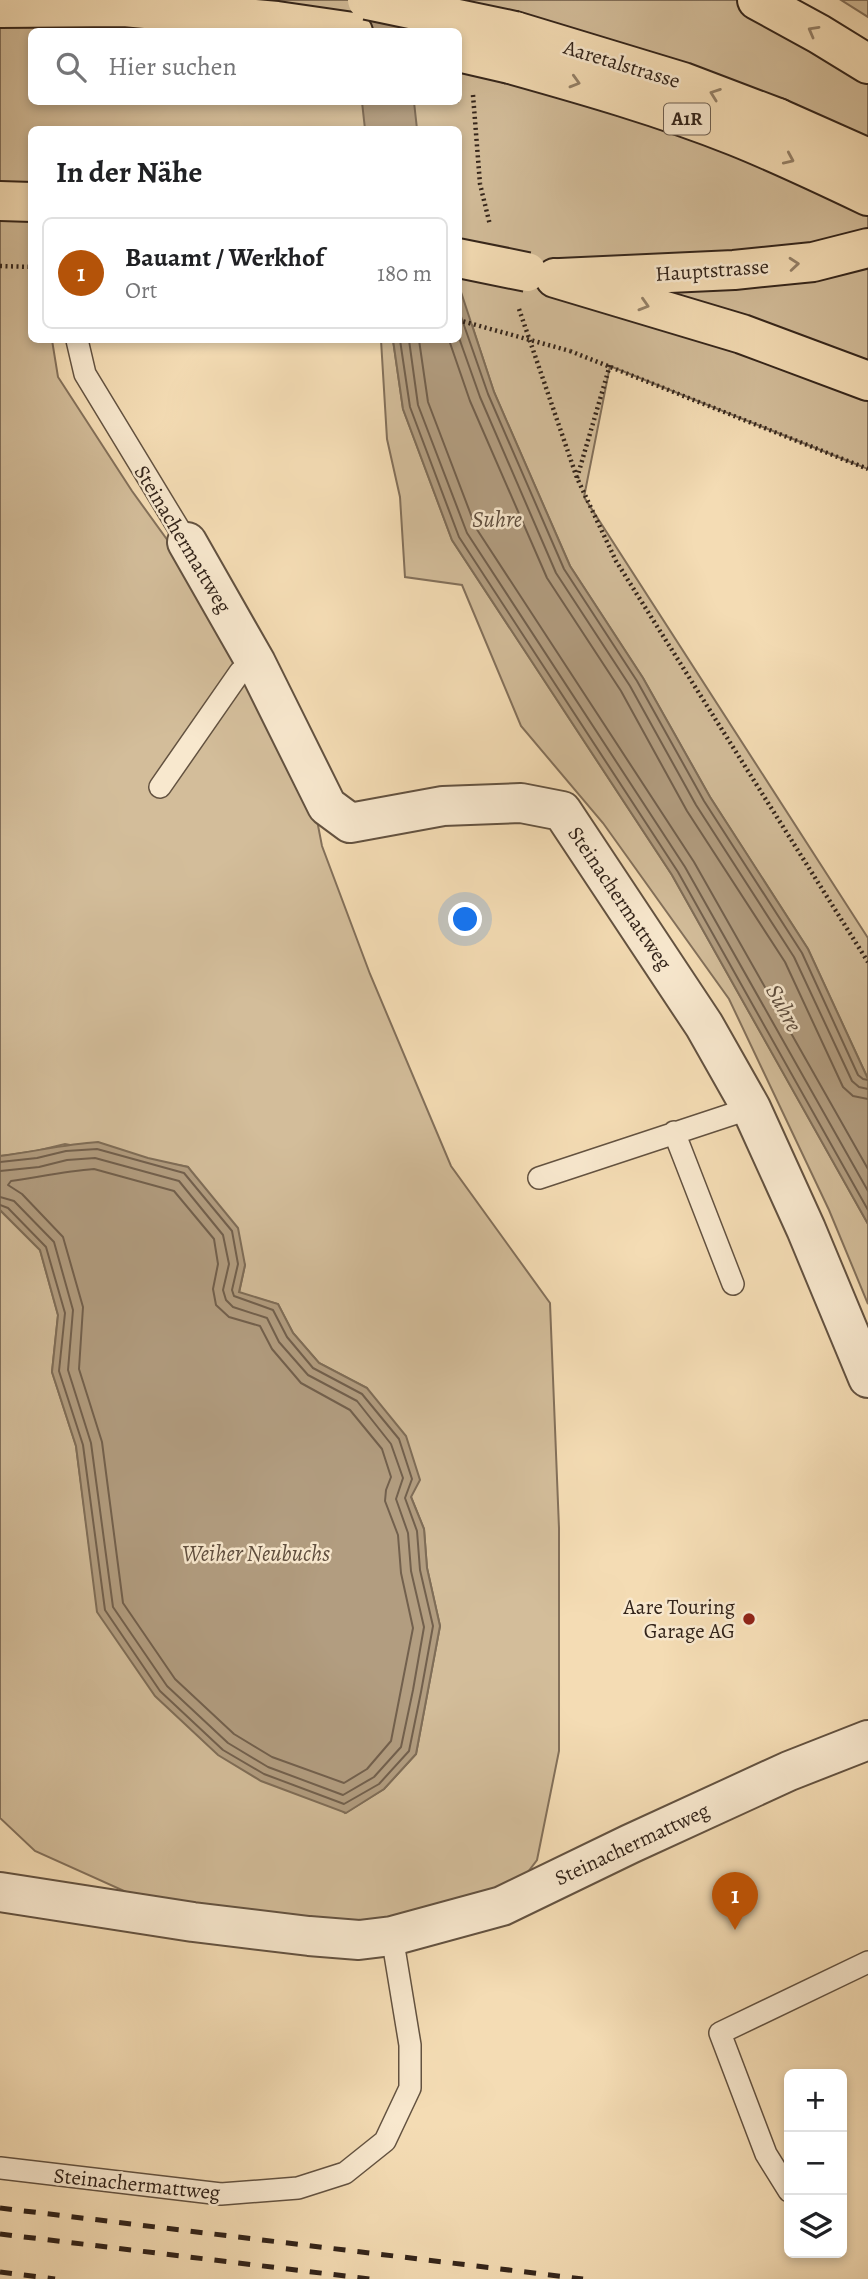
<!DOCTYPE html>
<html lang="de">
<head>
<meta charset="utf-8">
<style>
  body { margin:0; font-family:Alegreya,serif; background:#f6f6f6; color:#202124 }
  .controls { position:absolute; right:21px; bottom:21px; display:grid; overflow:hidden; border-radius:10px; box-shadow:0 4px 10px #0003 }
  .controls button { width:63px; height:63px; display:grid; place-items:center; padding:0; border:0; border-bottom:2px solid #e0e0e0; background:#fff; color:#202124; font:35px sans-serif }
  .you { position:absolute; left:466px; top:920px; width:24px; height:24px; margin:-18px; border:5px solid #fff; border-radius:50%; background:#1a73e8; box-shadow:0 0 0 10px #1a73e833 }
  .badge { display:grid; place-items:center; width:46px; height:46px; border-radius:50%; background:#b45309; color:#fff; font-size:23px; font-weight:700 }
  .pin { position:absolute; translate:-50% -58px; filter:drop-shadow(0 2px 4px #0008) }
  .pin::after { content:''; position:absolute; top:37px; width:24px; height:21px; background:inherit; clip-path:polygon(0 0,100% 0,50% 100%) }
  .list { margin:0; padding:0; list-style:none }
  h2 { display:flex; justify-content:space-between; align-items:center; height:91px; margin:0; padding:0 28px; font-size:30px }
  h2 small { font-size:23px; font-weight:400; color:#757577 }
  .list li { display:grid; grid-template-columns:46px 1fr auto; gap:21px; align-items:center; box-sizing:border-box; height:112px; margin:0 14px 14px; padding:0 14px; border:2px solid #e0e0e0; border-radius:10px }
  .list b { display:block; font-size:26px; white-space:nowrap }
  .list p { margin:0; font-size:23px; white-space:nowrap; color:#757577 }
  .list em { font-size:23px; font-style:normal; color:#757577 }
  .icon { flex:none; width:38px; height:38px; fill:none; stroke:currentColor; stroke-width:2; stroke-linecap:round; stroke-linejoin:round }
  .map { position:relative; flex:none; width:868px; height:2279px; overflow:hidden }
  .search { position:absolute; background:#fff; box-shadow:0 4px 10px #0003; left:28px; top:28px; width:434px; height:77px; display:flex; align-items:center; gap:18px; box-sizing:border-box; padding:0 24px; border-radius:10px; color:#757577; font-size:26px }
  .panel { position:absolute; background:#fff; box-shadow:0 4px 10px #0003; left:28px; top:126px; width:434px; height:217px; border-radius:10px }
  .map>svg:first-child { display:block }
  .green { fill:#d3bd9a; stroke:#83705a; stroke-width:2; fill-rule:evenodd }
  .water { fill:#b29d80; stroke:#7f6d57; stroke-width:2 }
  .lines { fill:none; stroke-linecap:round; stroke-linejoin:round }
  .shore { stroke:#72604d; stroke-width:2 }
  .lane-casing { stroke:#635240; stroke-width:24 }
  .street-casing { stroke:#635240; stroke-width:42 }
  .primary-casing { stroke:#33241a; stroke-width:42 }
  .highway-casing { stroke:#33241a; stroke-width:42 }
  .path { stroke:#33241a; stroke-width:4.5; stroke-dasharray:2 3.5; stroke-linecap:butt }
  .lane { stroke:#f8e8ce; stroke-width:21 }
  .street { stroke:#f8e8ce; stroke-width:38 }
  .primary { stroke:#f4dcb4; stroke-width:38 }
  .highway { stroke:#f4dcb4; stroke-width:38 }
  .rail { stroke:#33241a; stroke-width:5; stroke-dasharray:12 12; stroke-linecap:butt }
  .primary-bridge-casing { stroke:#33241a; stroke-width:42; stroke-linecap:butt }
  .highway-bridge-casing { stroke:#33241a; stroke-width:42; stroke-linecap:butt }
  .path-bridge { stroke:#33241a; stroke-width:4.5; stroke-dasharray:2 3.5; stroke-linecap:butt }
  .primary-bridge { stroke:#f4dcb4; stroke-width:38 }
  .highway-bridge { stroke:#f4dcb4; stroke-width:38 }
  .oneway { stroke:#948067 }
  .poi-dot { fill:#8f2418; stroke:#f8e8ce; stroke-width:2.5 }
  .labels { text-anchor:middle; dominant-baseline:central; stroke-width:5; stroke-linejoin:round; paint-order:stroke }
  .shield { fill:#f8e8ce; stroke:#6e5f50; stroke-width:2 }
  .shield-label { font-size:19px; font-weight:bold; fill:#33241a }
  .street-label { font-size:21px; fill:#33241a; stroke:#f8e8ce }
  .poi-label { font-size:21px; fill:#33241a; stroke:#f8e8ce; text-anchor:end }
  .water-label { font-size:23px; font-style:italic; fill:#5f4e3e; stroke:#f8e8ce }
</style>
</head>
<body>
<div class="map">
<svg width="868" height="2279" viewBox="0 0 868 2279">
  <rect width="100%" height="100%" fill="#f4dcb4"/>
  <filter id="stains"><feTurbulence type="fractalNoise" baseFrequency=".00286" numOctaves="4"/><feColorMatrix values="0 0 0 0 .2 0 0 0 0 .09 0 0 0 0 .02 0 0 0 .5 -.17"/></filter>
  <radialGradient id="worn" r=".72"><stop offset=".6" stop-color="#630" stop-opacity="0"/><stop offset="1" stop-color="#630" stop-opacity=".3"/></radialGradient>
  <!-- green -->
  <path class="green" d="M0 0H757L868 64V469L610 366 584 497 868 938V1079L808 949 710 797 643 678 570 566 494 392 472 325 459 322 458 130H32V340H52L58 377 132 491 176 552 316 815 322 846 370 974 451 1166 550 1303 559 1528V1751L537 1860 502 1906 309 1936 193 1922 35 1851 0 1818V1210L40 1250 58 1315 52 1372 76 1446 98 1612 345 1813 384 1789 416 1754 440 1626 427 1568 424 1529 367 1388 319 1363 293 1333 278 1304 239 1293 245 1265 188 1167 65 1144 36 1151 0 1156ZM32 32H458V102H32Z
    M841 0H868V17Z
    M381 340H393L403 409 452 540 672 875 868 1224V1304L829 1210 729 999 603 823 521 726 462 585 405 577 400 497 387 439Z"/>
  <!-- water -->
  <path class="water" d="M354 0H406L409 31H357Z
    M362 102H414L417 129H365Z
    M459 286 494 392 570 566 643 678 710 797 808 949 868 1079V1224L672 875 452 540 403 409 393 340H458Z
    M98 1142 148 1158 188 1167 238 1228 245 1265 239 1292 278 1304 293 1333 319 1363 367 1388 406 1436 420 1480 411 1497 424 1529 427 1568 440 1626 416 1754 384 1789 346 1813 261 1781 218 1755 155 1696 97 1612 76 1446 52 1372 58 1315 40 1250 0 1210V1156C33 1152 65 1144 98 1142Z"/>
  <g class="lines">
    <!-- shore -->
    <path class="shore" d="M458 308 488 394 564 569 637 681 704 801 802 953 858 1075 863 1079 868 1080
      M458 335 480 397 556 573 630 686 696 805 794 957 852 1081 859 1087 868 1089
      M400 340 410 407 459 537 678 872 868 1210
      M409 340 418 405 467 533 685 867 868 1191
      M419 340 428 402 476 528 694 862 868 1169
      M449 340 470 401 547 578 621 691 687 811 785 962 843 1087 853 1096 868 1099
      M0 1162 37 1158 66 1151 97 1149 184 1173 232 1231 238 1264 232 1290 234 1296 273 1310 287 1337 313 1368 362 1394 399 1439 412 1479 405 1498 417 1531 420 1570 433 1626 421 1692 409 1751 379 1784 344 1804 264 1774 223 1750 160 1691 105 1610 83 1445 59 1371 65 1313 46 1247 8 1208 0 1205
      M94 1169 174 1191 214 1239 218 1264 213 1289 216 1305 229 1317 260 1326 272 1349 301 1383 350 1410 382 1449 391 1477 386 1490 385 1501 398 1535 401 1573 413 1628 391 1741 367 1769 344 1783 272 1757 234 1734 175 1679 123 1603 102 1442 79 1369 83 1307 63 1237 22 1194 8 1185 11 1181C39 1177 66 1171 94 1169Z
      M0 1171 39 1167 67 1160 95 1158 179 1181 223 1235 229 1264 223 1290 226 1300 233 1307 267 1318 279 1342 308 1375 357 1401 391 1444 403 1478 396 1499 408 1533 411 1571 424 1627 413 1690 401 1747 374 1777 343 1795 268 1767 228 1743 167 1686 113 1607 91 1443 68 1370 73 1310 54 1242 14 1201 0 1197"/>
    <defs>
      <path id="lane" d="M77 340 85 374 187 542
        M160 787 240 672 256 663
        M674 1132 733 1284
        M539 1178 751 1108
        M0 2168 221 2194 298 2188 345 2173 385 2141 410 2088V2045L392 1936
        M789 2191 766 2154 720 2033 868 1962"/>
      <path id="street" d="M187 542 256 663 327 806 350 823 443 806 521 803 562 811 704 1025 751 1108 806 1229 868 1378
        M0 1892 193 1922 309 1936 359 1940 392 1936 502 1906 630 1844 789 1771 868 1740"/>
      <path id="primary" d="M515 31 683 82 778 118
        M0 201 32 202
        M560 278 734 270 813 262 868 248"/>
      <path id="highway" d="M757 0 819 34 868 64
        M0 8 124 7 277 21 353 32
        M510 64C585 85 662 107 735 136 780 154 824 175 868 196
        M778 118 868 158
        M555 278 742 334 868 381"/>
    </defs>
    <!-- lane casing -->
    <use href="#lane" class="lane-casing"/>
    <!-- street casing -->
    <use href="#street" class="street-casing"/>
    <!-- primary casing -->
    <use href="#primary" class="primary-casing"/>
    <!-- highway casing -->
    <use href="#highway" class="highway-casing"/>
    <!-- path -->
    <path class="path" d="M473 95 480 184 490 225
      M0 266 32 267
      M519 309 577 478 616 561 868 962
      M570 351 868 469
      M577 478 610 365"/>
    <!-- lane -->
    <use href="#lane" class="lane"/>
    <!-- street -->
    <use href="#street" class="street"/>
    <!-- primary -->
    <use href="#primary" class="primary"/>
    <!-- highway -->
    <use href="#highway" class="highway"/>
    <!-- rail -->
    <path class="rail" d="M0 2208 583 2279
      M0 2234 370 2279
      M0 2272 55 2279"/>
    <defs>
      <path id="primary-bridge" d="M367 0 515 31
        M458 258 527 272"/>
      <path id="highway-bridge" d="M458 52 510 64"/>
    </defs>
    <!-- primary-bridge casing -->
    <use href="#primary-bridge" class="primary-bridge-casing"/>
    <!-- highway-bridge casing -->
    <use href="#highway-bridge" class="highway-bridge-casing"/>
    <!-- path-bridge -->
    <path class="path-bridge" d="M458 320 570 351"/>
    <!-- primary-bridge -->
    <use href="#primary-bridge" class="primary-bridge"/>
    <!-- highway-bridge -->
    <use href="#highway-bridge" class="highway-bridge"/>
  </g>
  <!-- one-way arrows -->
  <defs><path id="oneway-chevron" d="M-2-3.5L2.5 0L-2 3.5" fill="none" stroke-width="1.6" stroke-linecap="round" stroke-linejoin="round" transform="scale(1.75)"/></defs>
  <g class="oneway">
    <use href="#oneway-chevron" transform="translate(813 31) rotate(-151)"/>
    <use href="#oneway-chevron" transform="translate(575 82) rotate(16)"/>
    <use href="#oneway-chevron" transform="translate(715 94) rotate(-160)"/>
    <use href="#oneway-chevron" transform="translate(789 159) rotate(24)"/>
    <use href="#oneway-chevron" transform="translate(794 264) rotate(-5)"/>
    <use href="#oneway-chevron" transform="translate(644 305) rotate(17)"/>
  </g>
  <!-- markers -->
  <circle class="poi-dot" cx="749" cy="1619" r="7"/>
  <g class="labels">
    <!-- shield labels -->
    <rect class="shield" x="664" y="103.5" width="46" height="31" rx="5"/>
    <g class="shield-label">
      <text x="687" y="119">A1R</text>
    </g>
    <!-- street labels -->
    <g class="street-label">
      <text transform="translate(622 64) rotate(17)">Aaretalstrasse</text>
      <text transform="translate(712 270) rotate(-4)">Hauptstrasse</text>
      <text transform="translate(183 539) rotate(59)">Steinachermattweg</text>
      <text transform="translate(620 898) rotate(56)">Steinachermattweg</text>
      <text transform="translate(632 1844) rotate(-25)">Steinachermattweg</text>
      <text transform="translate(137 2184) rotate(6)">Steinachermattweg</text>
    </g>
    <!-- poi labels -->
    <g class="poi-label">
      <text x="735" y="1607">Aare Touring<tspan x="735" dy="24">Garage AG</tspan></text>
    </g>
    <!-- water labels -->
    <g class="water-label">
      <text x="497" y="519">Suhre</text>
      <text transform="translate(784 1008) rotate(62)">Suhre</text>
      <text x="256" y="1553">Weiher Neubuchs</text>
    </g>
  </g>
  <rect width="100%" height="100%" filter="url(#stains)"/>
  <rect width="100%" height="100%" fill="url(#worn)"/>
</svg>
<div class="controls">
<button>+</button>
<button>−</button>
<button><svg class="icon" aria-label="layers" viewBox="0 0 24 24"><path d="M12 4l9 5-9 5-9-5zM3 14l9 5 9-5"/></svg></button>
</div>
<div class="you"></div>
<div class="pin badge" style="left:735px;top:1930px">1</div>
<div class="search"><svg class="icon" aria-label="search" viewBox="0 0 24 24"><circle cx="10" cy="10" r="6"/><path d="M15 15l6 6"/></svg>Hier suchen</div>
<section class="panel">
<h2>In der Nähe<small></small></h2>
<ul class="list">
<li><span class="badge">1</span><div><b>Bauamt / Werkhof</b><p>Ort</p></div><em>180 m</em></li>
</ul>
</section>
</div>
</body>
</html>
